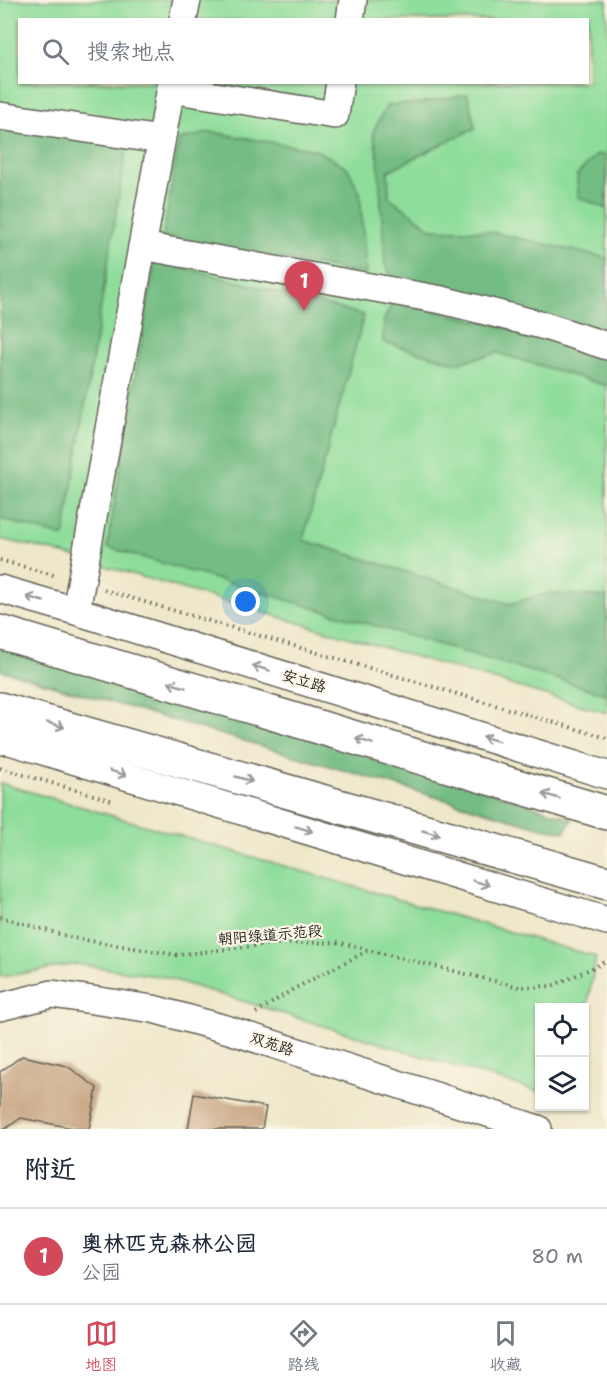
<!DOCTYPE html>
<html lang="zh">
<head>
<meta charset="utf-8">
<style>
  body { margin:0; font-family:"Shantell Sans","LXGW WenKai TC",sans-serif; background:#f6f6f7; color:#1f2937 }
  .controls { position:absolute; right:18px; bottom:18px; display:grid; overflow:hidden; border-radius:0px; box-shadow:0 2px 4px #0004 }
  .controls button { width:54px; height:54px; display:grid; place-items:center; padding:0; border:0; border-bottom:2px solid #e0e1e3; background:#fff; color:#1f2937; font:30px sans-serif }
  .you { position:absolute; left:246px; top:602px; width:21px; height:21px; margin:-15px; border:4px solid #fff; border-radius:50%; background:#1a73e8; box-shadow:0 0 0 9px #1a73e833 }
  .badge { display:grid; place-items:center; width:39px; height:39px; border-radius:50%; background:#d1495b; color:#fff; font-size:20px; font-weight:700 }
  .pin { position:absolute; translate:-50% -50px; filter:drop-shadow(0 2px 3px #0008) }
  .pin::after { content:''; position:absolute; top:32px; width:21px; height:18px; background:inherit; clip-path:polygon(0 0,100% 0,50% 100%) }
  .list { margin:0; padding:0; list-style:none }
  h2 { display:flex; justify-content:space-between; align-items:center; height:78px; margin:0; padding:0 24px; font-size:26px }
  h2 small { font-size:20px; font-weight:400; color:#747a83 }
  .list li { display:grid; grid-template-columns:39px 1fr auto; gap:18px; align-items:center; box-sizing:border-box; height:96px; padding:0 24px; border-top:2px solid #e0e1e3 }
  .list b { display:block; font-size:22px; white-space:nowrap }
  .list p { margin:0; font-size:20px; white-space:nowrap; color:#747a83 }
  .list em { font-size:20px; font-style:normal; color:#747a83 }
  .icon { flex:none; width:33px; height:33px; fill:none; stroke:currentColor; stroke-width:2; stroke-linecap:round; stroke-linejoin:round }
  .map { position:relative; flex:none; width:607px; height:1129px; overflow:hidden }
  .search { position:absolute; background:#fff; box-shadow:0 2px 4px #0004; left:18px; right:18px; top:18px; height:66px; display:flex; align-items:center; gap:15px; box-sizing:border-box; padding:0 21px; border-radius:0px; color:#747a83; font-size:22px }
  .sheet { height:174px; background:#fff }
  nav { display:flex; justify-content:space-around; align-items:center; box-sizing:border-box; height:84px; border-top:2px solid #e0e1e3; background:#fff; font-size:16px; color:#747a83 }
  nav a { display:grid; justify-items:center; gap:3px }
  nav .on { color:#d1495b }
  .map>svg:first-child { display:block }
  .green { fill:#8fdd9b; stroke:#567c5c; stroke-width:1.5; fill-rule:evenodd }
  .forest { fill:#73bc83; stroke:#486c50; stroke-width:1.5 }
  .building { fill:#c39f7c }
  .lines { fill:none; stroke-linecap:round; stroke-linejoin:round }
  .minor-casing { stroke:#666359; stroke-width:30 }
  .major-casing { stroke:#666359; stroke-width:36 }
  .highway-casing { stroke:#666359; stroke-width:36 }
  .path { stroke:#666359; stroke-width:4; stroke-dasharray:1.5 4.5; stroke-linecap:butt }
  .minor { stroke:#fff; stroke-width:27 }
  .major { stroke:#fff; stroke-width:33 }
  .highway { stroke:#fff; stroke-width:33 }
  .oneway { stroke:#999 }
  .labels { text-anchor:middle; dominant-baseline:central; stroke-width:4.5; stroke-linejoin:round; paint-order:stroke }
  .street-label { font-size:15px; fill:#1c1c1c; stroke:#fcf5e5 }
</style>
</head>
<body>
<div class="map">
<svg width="607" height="1129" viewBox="0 0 607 1129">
  <rect width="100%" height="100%" fill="#fcf5e5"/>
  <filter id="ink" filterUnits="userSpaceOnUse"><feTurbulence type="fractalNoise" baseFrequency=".0167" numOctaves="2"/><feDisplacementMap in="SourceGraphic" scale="12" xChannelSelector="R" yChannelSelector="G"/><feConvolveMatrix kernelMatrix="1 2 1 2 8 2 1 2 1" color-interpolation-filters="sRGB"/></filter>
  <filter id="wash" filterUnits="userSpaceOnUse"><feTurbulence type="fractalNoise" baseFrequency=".008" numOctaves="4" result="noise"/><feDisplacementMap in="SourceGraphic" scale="24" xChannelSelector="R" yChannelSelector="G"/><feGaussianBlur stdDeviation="1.35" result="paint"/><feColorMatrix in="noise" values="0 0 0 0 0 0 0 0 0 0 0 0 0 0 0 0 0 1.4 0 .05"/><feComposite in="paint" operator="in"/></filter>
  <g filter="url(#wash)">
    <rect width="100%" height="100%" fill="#eee7c9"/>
    <!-- green -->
    <path class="green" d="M0 0H607V713L50 550 0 539ZM20 20H588V82H20Z
      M0 783 596 957 585 1019 584 1008H540L539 1092 164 977 76 964 0 977Z"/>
    <!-- forest -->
    <path class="forest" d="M468 94 475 128 388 171 389 197 432 229 487 231 607 258V338L397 286 385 265 378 157 373 132 387 105 420 103Z
      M0 125 127 144 64 537 0 519Z
      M211 132 316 150 347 167 360 193 366 274 163 237 179 140Z
      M597 154 607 156V209L578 197 577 175Z
      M155 260 364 315 303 540 510 604 548 593 607 597V694L107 547Z
      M393 301 607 351V386L498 353 456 363 383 342 384 320Z
      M0 632 573 819 564 832 542 828 0 670Z"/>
    <g id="blocks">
      <!-- building -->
      <path class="building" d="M22 1056 67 1066 97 1088 89 1129H78L21 1118 5 1129H0V1072Z
        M194 1094 266 1107 262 1129H188Z"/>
    </g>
  </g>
  <g filter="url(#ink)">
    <use href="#blocks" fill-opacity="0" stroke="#666359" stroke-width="1.5"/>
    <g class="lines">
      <defs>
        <path id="minor" d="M183 20 187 0
          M350 20 353 0
          M171 89 335 115 340 82
          M0 116 161 140
          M142 246 442 300 545 326 607 346
          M0 589 76 611 607 775
          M76 611 172 82
          M0 738 607 921
          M0 1007 52 994 153 1009 229 1030 538 1129"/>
        <path id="major" d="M0 632 607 813
          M0 709 607 883"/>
        <path id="highway" d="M0 738H1"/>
      </defs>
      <!-- minor casing -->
      <use href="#minor" class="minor-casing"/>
      <!-- major casing -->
      <use href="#major" class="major-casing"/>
      <!-- highway casing -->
      <use href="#highway" class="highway-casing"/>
      <!-- path -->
      <path class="path" d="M0 560 57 576
        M104 590 607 738
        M0 768 114 801
        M0 917 73 938 177 955 270 944 339 942 368 950 519 987 552 986 599 965 607 960
        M256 1013 292 990 367 951"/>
      <!-- minor -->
      <use href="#minor" class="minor"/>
      <!-- major -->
      <use href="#major" class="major"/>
      <!-- highway -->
      <use href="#highway" class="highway"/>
    </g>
    <!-- one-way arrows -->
    <defs><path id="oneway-shaft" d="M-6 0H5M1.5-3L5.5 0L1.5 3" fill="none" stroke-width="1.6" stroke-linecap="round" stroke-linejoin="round" transform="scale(1.5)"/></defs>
    <g class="oneway">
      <use href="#oneway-shaft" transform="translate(35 599) rotate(-164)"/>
      <use href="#oneway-shaft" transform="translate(261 668) rotate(-163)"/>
      <use href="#oneway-shaft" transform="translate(177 685) rotate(-163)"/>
      <use href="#oneway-shaft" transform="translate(56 725) rotate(16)"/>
      <use href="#oneway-shaft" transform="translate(491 739) rotate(-163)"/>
      <use href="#oneway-shaft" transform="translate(364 741) rotate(-163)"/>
      <use href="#oneway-shaft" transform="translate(118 773) rotate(17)"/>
      <use href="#oneway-shaft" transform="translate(244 779) rotate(16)"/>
      <use href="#oneway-shaft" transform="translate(551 796) rotate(-163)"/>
      <use href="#oneway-shaft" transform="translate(304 829) rotate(17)"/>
      <use href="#oneway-shaft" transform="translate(431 833) rotate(16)"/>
      <use href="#oneway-shaft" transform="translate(481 883) rotate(17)"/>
    </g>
  </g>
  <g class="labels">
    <!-- street labels -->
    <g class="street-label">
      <text transform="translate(304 681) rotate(17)">安立路</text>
      <text transform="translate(270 935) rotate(-5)">朝阳绿道示范段</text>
      <text transform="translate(272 1044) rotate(18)">双苑路</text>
    </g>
  </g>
</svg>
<div class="controls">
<button><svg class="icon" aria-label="locate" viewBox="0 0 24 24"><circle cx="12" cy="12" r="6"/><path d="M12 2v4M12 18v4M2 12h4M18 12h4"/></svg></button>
<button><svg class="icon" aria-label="layers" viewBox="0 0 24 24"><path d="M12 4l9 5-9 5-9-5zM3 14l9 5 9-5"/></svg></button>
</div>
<div class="you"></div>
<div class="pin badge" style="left:304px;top:311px">1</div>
<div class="search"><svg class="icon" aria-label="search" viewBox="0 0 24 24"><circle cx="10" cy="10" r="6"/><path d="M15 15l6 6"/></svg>搜索地点</div>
</div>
<section class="sheet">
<h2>附近<small></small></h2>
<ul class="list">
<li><span class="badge">1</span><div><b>奥林匹克森林公园</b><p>公园</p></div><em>80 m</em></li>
</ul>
</section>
<nav>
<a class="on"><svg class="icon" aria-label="map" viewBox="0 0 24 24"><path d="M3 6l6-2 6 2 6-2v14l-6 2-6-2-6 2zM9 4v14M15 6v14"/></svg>地图</a>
<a><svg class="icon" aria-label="directions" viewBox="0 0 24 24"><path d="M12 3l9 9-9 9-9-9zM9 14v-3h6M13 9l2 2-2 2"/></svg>路线</a>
<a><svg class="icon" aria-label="saved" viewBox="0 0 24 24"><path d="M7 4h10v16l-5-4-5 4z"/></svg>收藏</a>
</nav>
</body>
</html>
